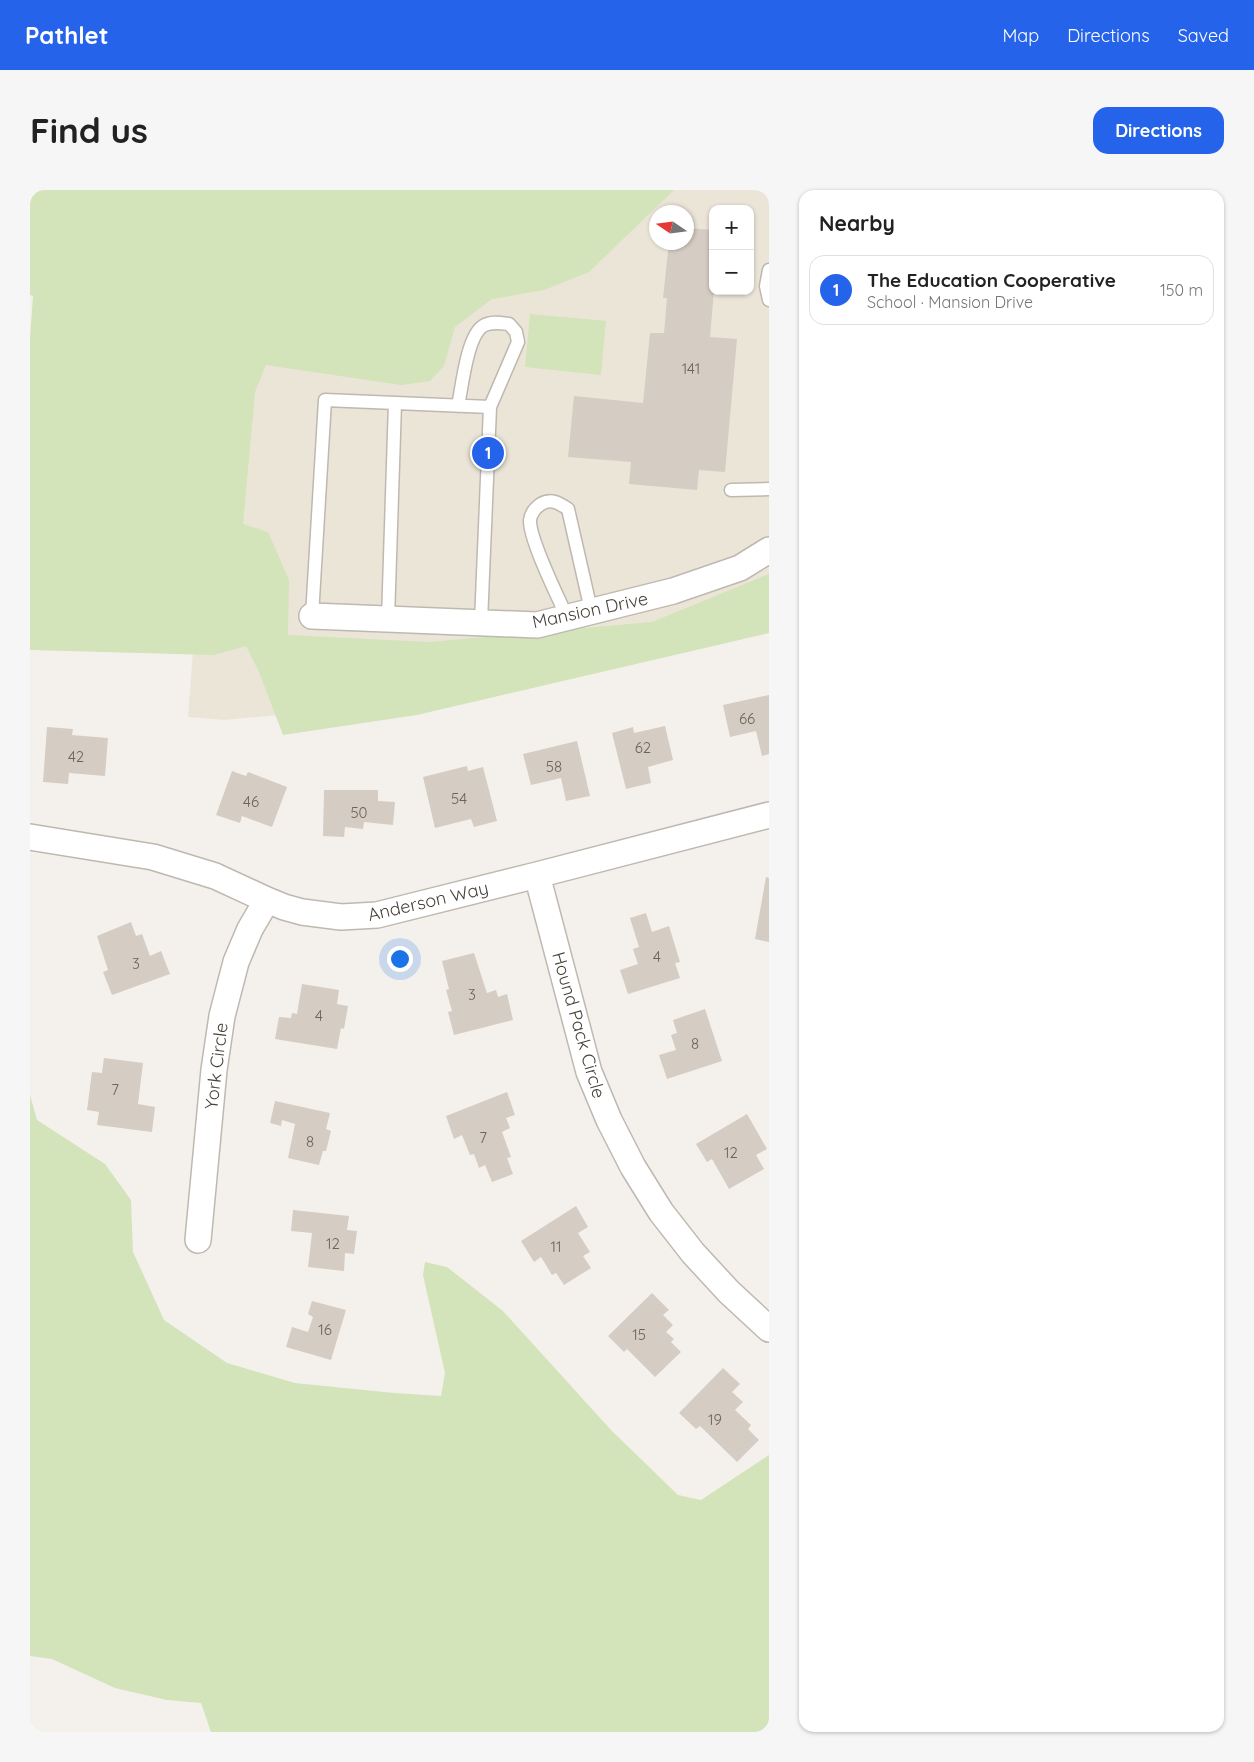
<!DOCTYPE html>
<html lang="en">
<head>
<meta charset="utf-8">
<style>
  body { margin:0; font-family:Quicksand,sans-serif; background:#f6f6f6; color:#222 }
  .controls { position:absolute; right:15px; top:15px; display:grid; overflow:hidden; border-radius:10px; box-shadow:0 1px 4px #0004 }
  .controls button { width:45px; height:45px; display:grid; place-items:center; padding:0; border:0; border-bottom:1px solid #e0e0e0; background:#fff; color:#222; font:25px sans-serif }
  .compass { position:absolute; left:619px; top:15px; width:45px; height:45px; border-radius:50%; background:#fff; box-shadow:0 1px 4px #0004; rotate:283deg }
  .you { position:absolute; left:369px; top:768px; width:18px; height:18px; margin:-12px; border:4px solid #fff; border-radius:50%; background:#1a73e8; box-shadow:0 0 0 8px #1a73e833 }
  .badge { display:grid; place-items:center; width:32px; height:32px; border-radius:50%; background:#2563eb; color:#fff; font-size:16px; font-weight:700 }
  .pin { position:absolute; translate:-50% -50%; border:2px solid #fff; box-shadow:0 1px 5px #0006 }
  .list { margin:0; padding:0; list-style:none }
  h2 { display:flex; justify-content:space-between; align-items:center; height:65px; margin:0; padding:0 20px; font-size:21px }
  h2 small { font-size:16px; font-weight:400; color:#767676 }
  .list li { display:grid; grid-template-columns:32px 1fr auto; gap:15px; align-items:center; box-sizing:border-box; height:70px; margin:0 10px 10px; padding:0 10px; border:1px solid #e0e0e0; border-radius:15px }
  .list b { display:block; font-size:19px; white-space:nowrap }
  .list p { margin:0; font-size:16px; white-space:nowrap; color:#767676 }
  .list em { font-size:16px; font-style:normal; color:#767676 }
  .map { position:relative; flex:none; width:739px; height:1542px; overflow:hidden; border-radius:15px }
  header { display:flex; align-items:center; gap:30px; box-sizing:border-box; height:70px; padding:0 25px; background:#2563eb; color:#fff }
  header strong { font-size:24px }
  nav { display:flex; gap:28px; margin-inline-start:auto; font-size:18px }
  .intro { display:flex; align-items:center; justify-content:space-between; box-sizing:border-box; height:120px; padding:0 30px }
  h1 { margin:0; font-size:35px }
  .button { padding:12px 22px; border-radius:15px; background:#2563eb; color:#fff; font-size:18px; font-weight:700 }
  main { display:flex; gap:30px; padding:0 30px }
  aside { flex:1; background:#fff; border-radius:15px; box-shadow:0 1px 4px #0004 }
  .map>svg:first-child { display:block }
  .education { fill:#ebe5d8; fill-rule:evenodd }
  .green { fill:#d3e3ba }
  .building { fill:#d5ccc3 }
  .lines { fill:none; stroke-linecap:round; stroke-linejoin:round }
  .service-casing { stroke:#bfb8b0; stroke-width:15 }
  .minor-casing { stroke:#bfb8b0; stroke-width:28 }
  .service { stroke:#fff; stroke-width:12 }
  .minor { stroke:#fff; stroke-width:25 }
  .labels { text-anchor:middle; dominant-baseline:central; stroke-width:4.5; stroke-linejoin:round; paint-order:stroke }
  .number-label { font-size:15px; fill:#6b645d }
  .street-label { font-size:18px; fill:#48423b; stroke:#fff }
</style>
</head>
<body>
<header>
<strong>Pathlet</strong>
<nav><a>Map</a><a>Directions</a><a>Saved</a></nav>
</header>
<div class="intro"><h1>Find us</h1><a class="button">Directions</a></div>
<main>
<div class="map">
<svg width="739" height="1542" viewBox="0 0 739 1542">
  <rect width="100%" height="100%" fill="#f4f1ec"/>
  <!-- education -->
  <path class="education" d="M414 0H739V425L248 525 194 530 158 527 193 67ZM683 19H720V101H683ZM626 22H656V52H626Z"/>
  <!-- green -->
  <path class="green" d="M0 0H644L559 82 514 100 462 109 425 137 414 176 400 191 371 195 236 175 225 202 213 334 238 342 259 390 258 445 399 452 622 432 739 384V443L387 525 253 545 229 482 216 456 184 465 0 460V148L3 106 0 105Z
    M500 124 576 131 571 185 495 177Z
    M0 905 7 930 75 974 101 1010 103 1062 134 1130 197 1173 265 1193 364 1203 411 1206 415 1183 393 1085 395 1072 417 1077 473 1121 581 1240 648 1305 671 1310 739 1265V1542H181L171 1513 137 1510 85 1498 22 1469 0 1466Z"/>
  <!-- building -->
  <path class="building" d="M656 38 683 40 684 101 680 147 707 149 695 282 669 280 667 300 599 294 601 272 538 267 544 206 613 213 620 143H634L637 108H633L639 52H656Z
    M739 505V564L732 566 726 541 700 547 693 515Z
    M635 536 643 570 618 577 621 593 596 599 582 543 603 537 604 543Z
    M17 537 43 539 42 545 78 548 75 586 39 583 38 594 13 592Z
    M547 551 560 606 536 611 531 588 501 595 493 564Z
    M437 576 438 581 453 577 467 631 444 637 441 629 405 638 393 587Z
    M202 581 216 586 218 582 257 597 242 637 212 626 210 633 186 625Z
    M294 600H348V611L365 612 363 635 334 632 333 639 315 637 314 647 293 646Z
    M736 687 739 688V752L725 749Z
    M616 723 622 742 639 736 650 772 645 773 650 788 598 804 590 780 608 774 603 759 609 757 600 728Z
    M101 732 106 746 112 744 120 766 131 761 140 784 82 805 73 782 78 780 67 746Z
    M444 763 457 803 466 800 468 807 477 804 483 830 424 845 418 822 422 821 416 800 419 799 412 771Z
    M272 794 309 800 307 814 318 816 314 839 311 838 307 859 245 849 249 827 261 828 262 823 267 824Z
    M675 819 692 871 637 889 629 865 646 860 641 845 647 843 643 830Z
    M74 868 113 873 108 914 125 917 122 942 67 935 69 922 57 920 62 882 72 883Z
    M477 902 485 925 476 928 480 938 472 942 481 967 477 968 483 984 462 992 455 975 449 978 444 964 440 965 432 945 424 949 416 926Z
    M245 911 300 923 296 939 301 941 296 961H293L289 975 258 968 265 934 252 930 251 936 240 933Z
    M717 924 737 959 726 965 734 979 699 999 682 969 677 972 666 954Z
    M546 1016 558 1037 548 1043 560 1062 553 1066 561 1078 534 1095 526 1083 522 1085 511 1067 504 1072 491 1051Z
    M263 1020 319 1026 317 1040 327 1041 324 1064 315 1063 314 1081 278 1077 282 1043 261 1041Z
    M622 1103 639 1120 633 1125 643 1135 636 1142 644 1149 641 1152 651 1162 625 1187 597 1159 594 1162 578 1146Z
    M282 1111 316 1120 301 1170 256 1157 262 1137 278 1142 283 1127 278 1124Z
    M693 1178 710 1194 702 1202 713 1212 705 1220 721 1235 718 1239 729 1250 707 1272 670 1236 666 1239 649 1223Z"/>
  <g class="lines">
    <defs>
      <path id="service" d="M739 80 736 96 739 110
        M428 216C432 197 437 146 453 136 461 131 471 133 479 134L486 142 488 152 460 217
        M701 300 739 299
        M282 426 295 210 460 217 451 432
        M537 427C528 407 499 349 500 330 501 323 505 318 511 314 521 308 529 313 538 319L561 420
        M358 429 365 213"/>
      <path id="minor" d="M282 426 507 435 643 401 710 378 739 360
        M0 647 123 667 185 686 237 710 254 717 272 722 311 727 347 725 507 685 739 625
        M507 685 559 882 579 930 603 977 631 1022 663 1063 699 1102 739 1139
        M168 1050 184 880 192 826 206 772 220 739 237 710"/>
    </defs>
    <!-- service casing -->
    <use href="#service" class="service-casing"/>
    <!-- minor casing -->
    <use href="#minor" class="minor-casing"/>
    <!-- service -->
    <use href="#service" class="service"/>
    <!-- minor -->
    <use href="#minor" class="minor"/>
  </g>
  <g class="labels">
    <!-- number labels -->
    <g class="number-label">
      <text x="661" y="178">141</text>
      <text x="717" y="528">66</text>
      <text x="613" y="557">62</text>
      <text x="46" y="566">42</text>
      <text x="524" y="576">58</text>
      <text x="429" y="608">54</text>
      <text x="221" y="611">46</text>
      <text x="329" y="622">50</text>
      <text x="627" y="766">4</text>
      <text x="106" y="773">3</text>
      <text x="442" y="804">3</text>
      <text x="289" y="825">4</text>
      <text x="665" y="853">8</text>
      <text x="85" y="899">7</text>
      <text x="453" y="947">7</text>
      <text x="280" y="951">8</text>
      <text x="701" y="962">12</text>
      <text x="303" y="1053">12</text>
      <text x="526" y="1056">11</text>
      <text x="295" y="1139">16</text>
      <text x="609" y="1144">15</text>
      <text x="685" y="1229">19</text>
    </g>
    <!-- street labels -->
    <g class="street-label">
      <text transform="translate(560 420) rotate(-12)">Mansion Drive</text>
      <text transform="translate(398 711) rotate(-13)">Anderson Way</text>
      <text transform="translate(549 835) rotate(74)">Hound Pack Circle</text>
      <text transform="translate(186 876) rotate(-83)">York Circle</text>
    </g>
  </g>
</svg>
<div class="controls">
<button>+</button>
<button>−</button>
</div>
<svg class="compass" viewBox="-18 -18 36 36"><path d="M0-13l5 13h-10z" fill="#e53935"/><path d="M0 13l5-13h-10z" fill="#767676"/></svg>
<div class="you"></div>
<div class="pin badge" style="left:458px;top:263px">1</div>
</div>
<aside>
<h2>Nearby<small></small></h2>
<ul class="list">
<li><span class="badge">1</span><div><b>The Education Cooperative</b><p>School · Mansion Drive</p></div><em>150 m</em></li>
</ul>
</aside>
</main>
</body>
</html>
